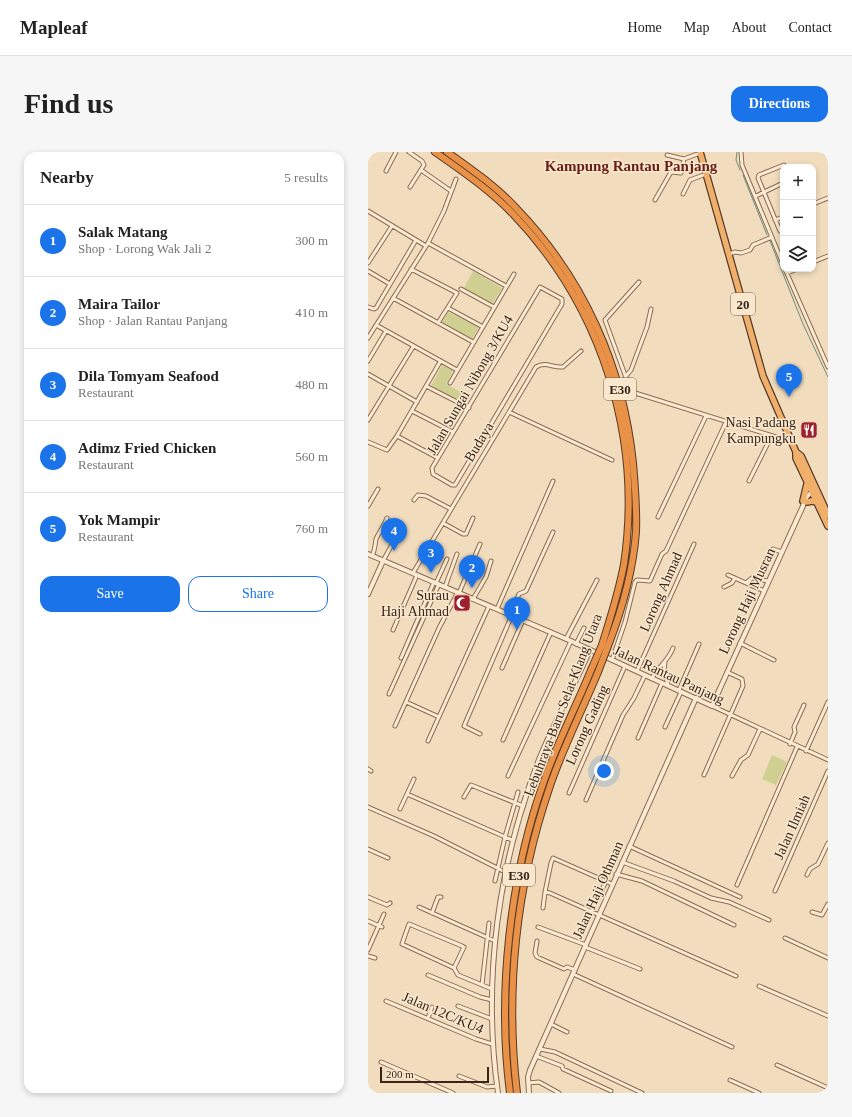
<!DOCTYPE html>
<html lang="en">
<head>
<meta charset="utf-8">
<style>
  body { margin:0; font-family:Georgia,serif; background:#f6f6f6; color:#222 }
  .controls { position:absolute; right:12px; top:12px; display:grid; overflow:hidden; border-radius:8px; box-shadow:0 2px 6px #0003 }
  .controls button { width:36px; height:36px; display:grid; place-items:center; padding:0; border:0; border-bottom:1px solid #e0e0e0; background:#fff; color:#222; font:20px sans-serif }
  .scale { position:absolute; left:12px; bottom:10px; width:109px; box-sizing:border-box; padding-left:4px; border:2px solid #38261b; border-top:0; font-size:11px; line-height:14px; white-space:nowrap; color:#38261b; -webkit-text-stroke:3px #f8e7cd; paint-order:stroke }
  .you { position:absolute; left:236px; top:619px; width:14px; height:14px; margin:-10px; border:3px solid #fff; border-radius:50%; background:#1a73e8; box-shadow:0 0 0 6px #1a73e833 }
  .badge { display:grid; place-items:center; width:26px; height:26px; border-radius:50%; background:#1a73e8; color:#fff; font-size:13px; font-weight:700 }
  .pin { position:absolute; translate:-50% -33px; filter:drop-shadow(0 1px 2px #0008) }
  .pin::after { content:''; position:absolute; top:21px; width:14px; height:12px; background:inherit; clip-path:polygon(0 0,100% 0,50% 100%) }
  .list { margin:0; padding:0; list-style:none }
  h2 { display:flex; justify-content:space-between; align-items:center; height:52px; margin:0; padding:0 16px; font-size:17px }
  h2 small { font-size:13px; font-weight:400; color:#767676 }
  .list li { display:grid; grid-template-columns:26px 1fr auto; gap:12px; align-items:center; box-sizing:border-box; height:72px; padding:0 16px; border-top:1px solid #e0e0e0 }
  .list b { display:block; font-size:15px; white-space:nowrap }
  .list p { margin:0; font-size:13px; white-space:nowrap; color:#767676 }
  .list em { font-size:13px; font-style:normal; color:#767676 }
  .actions { display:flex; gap:8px; padding:12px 16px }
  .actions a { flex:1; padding:9px 0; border:1px solid #1a73e8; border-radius:12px; text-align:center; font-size:14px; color:#1a73e8 }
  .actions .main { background:#1a73e8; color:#fff }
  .icon { flex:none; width:22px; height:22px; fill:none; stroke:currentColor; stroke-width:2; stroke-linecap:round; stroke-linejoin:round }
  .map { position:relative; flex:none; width:460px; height:941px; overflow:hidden; border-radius:12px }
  header { display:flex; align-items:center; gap:24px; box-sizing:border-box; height:56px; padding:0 20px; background:#fff; border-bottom:1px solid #e0e0e0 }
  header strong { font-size:19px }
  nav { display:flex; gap:22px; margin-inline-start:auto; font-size:14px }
  .intro { display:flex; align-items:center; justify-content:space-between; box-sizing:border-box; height:96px; padding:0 24px }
  h1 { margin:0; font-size:28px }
  .button { padding:10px 18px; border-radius:12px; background:#1a73e8; color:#fff; font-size:14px; font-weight:700 }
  main { display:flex; gap:24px; padding:0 24px }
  aside { flex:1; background:#fff; border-radius:12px; box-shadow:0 2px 6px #0003 }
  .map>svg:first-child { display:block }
  .green { fill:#cecf91 }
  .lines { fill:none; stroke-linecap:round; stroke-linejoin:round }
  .stream { stroke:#689082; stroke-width:1 }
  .minor-casing { stroke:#8a6c55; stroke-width:5 }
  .tertiary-casing { stroke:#8a6c55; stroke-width:6 }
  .trunk-casing { stroke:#573b2a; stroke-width:8 }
  .motorway-casing { stroke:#573b2a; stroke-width:8 }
  .minor { stroke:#fbead1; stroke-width:3 }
  .tertiary { stroke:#fbead1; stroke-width:4 }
  .trunk { stroke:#f0b06c; stroke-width:5.5 }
  .motorway { stroke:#e89147; stroke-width:6 }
  .motorway-bridge-casing { stroke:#573b2a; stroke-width:8; stroke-linecap:butt }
  .motorway-bridge { stroke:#e89147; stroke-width:6 }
  .labels { text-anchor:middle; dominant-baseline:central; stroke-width:3; stroke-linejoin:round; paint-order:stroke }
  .shield { fill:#f8e7cd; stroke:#726050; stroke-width:1 }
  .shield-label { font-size:13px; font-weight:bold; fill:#38261b }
  .street-label { font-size:14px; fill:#38261b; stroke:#f8e7cd }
  .poi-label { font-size:14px; fill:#38261b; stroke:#f8e7cd; text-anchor:end }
  .neighbourhood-label { font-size:15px; font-weight:bold; fill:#682017; stroke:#f8e7cd }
</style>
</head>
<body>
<header>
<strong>Mapleaf</strong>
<nav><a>Home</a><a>Map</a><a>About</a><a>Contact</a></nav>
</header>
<div class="intro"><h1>Find us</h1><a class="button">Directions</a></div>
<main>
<aside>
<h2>Nearby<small>5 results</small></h2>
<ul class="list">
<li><span class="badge">1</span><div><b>Salak Matang</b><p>Shop · Lorong Wak Jali 2</p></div><em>300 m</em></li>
<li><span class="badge">2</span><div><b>Maira Tailor</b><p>Shop · Jalan Rantau Panjang</p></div><em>410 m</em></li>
<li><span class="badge">3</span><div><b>Dila Tomyam Seafood</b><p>Restaurant</p></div><em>480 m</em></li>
<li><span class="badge">4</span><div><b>Adimz Fried Chicken</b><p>Restaurant</p></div><em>560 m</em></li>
<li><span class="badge">5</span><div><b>Yok Mampir</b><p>Restaurant</p></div><em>760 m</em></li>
</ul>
<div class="actions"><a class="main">Save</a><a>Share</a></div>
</aside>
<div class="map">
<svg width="460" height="941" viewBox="0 0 460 941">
  <rect width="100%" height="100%" fill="#f1dcbd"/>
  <!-- green -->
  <path class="green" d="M105 119 134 136 124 152 96 136Z
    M80 160 111 175 104 187 74 170Z
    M74 213 85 219 78 232 100 244 96 252 63 234Z
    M404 603 419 610 408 633 394 627Z"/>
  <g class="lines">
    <!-- stream -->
    <path class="stream" d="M369 0 368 8 372 18
      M375 23 399 83
      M402 89 435 172 460 225"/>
    <defs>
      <path id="minor" d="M41 0 54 9 56 13 42 35
        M373 0 374 13 415 112
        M456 0 460 3
        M299 3 316 7 332 1
        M53 18 83 39
        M18 19 28 0
        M315 42 322 28 338 22
        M388 44 415 31
        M287 48 303 20 313 21 316 7
        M445 52 460 46
        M0 59 58 94
        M407 68 415 65
        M412 79 390 26 391 23 416 13
        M60 91 138 134
        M361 102 367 100 373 101 382 98 385 93 404 85
        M445 110 460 104
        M0 111 24 74
        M43 117 89 141 70 171
        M417 117 460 215
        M0 119 22 132
        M419 121 429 117
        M271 130 237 168 261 234 264 240 424 290
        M172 135 194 147V152L87 333H84L65 322 64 316Z
        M93 137 126 155
        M25 146 105 190
        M0 155 6 157 8 156 48 88
        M80 156 115 175
        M8 173 89 218
        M0 186 60 91 76 59 88 27
        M0 209 18 179
        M0 222 49 250
        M258 224 263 218 279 175 283 157
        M82 231 146 122
        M58 234 101 256
        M44 259 85 280
        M141 260 244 308
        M0 268 45 195
        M29 284 70 306
        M0 290 19 298 29 284 72 210
        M381 329 403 285
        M46 348 50 343 58 344 83 357
        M0 354 10 337
        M290 365 338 264
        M75 371 95 382H98L105 366
        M405 397 414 400
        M4 404C7 398 7 393 8 387 10 382 16 374 19 366
        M15 409 27 387
        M45 421 168 215C178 209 184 216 195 215L213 199
        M360 423 396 439
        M68 431 79 407
        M378 431 384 426 400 429
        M77 435 89 402
        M356 435 364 431 367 426
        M91 441 112 392
        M105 447 118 425 123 409
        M129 457 185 329
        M142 463 151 442 158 439 185 380
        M25 478 49 423
        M198 487 229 428
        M372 491 406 508
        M208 492 216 476
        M33 506 66 430
        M244 508 257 470 267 430 269 428 282 429 294 402 298 399 358 270
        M297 510 296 519 300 533
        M134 516 155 468
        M269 519 326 392
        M284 526C290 515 301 508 305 496
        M311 538 331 492
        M21 542 71 432
        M38 550 71 565
        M344 554 460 608
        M27 574 71 476 90 440
        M297 575 313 540
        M112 582 96 574 144 463
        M270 586 294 531
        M135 588 183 480
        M60 589 121 454
        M422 592 427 580 426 575 436 553
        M438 599 460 550
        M0 617 3 619
        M336 623 375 534 374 527 359 520
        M140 624 203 489
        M364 624 373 608 380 603 392 577
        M201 641 257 514
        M39 642 46 627
        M96 645 103 633 155 654
        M218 648 255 563 266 546 277 523
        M0 655 66 684 137 720
        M32 657 39 642 144 688
        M261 694 372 745
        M0 697 20 706
        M254 710 306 729 343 746 361 750 401 768
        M248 722 274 729 366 773
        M439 723 442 717 450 712 460 691
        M127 729 137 685 150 640
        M369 733 429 595
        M407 739 460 619
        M177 740 183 711 185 706 244 732
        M0 745 19 753 22 751
        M51 755 127 789
        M175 756 177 740 182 741 368 824
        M444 760 454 763 460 752
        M64 761 70 745H73
        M0 769 14 775
        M41 772 94 794 96 795 86 816 34 792Z
        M218 772 238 729
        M170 775 218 793
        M417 786 460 806
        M169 789 167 801 169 805 196 817 199 815 207 818
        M217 795 272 817
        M0 798 16 762
        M0 804 7 806
        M86 816 90 823 124 837
        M205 822 364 895
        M60 823 112 845 124 848
        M114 833 121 771
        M391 834 460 864
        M18 849 108 887 124 892
        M90 854 124 867
        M60 866 64 855
        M183 872 199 880
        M172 897 187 900 274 941
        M168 904 194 914 195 917 243 939
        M13 910 85 941
        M409 913 460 936
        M91 924 119 935 129 934
        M362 928 391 941
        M160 931 171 930 191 941"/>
      <path id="tertiary" d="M0 402 203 489 344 554 435 354C436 346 440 342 446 339
        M0 442 15 409
        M130 941C114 828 130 712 172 605 187 569 206 534 222 498
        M161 941 160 925 162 918 328 546"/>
      <path id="trunk" d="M332 0 395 224 428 300 433 304 460 363
        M428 300V306L460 374
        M435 349 439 332
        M439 350 444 349 449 350"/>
      <path id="motorway" d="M67 0C94 19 122 38 145 62 234 155 275 285 256 412 251 440 242 467 234 493
        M79 0C103 17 129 35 149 57 216 127 255 215 265 311 267 334 269 357 268 380 265 419 254 458 240 494
        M142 941C129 841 142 724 176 629 189 591 208 555 223 518
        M149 941C137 839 148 734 181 637 194 597 214 559 230 520"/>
    </defs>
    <!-- minor casing -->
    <use href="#minor" class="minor-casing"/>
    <!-- tertiary casing -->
    <use href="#tertiary" class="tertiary-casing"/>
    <!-- trunk casing -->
    <use href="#trunk" class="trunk-casing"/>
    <!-- motorway casing -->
    <use href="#motorway" class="motorway-casing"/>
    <!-- minor -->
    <use href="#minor" class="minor"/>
    <!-- tertiary -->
    <use href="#tertiary" class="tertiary"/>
    <!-- trunk -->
    <use href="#trunk" class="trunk"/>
    <!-- motorway -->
    <use href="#motorway" class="motorway"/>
    <defs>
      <path id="motorway-bridge" d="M223 518 234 493
        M230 520 240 494"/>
    </defs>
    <!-- motorway-bridge casing -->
    <use href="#motorway-bridge" class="motorway-bridge-casing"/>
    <!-- motorway-bridge -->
    <use href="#motorway-bridge" class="motorway-bridge"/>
  </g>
  <!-- icons -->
  <defs>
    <symbol id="restaurant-square" viewBox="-11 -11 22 22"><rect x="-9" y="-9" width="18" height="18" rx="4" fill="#9d212e" stroke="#f8e7cd"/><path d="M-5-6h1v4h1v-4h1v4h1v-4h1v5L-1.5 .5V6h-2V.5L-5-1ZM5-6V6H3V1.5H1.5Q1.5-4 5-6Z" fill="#fff"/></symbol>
    <symbol id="mosque-square" viewBox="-11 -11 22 22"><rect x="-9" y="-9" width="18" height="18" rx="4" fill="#9d212e" stroke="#f8e7cd"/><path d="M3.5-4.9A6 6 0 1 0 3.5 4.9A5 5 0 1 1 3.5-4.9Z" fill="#fff"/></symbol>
  </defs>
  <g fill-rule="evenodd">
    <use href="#restaurant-square" x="431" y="268" width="20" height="20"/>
    <use href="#mosque-square" x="84" y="441" width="20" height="20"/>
  </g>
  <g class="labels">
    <!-- shield labels -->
    <g class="shield">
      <rect x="363" y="141" width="24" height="22" rx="3"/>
      <rect x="236" y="226" width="32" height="22" rx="3"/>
      <rect x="135" y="712" width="32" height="22" rx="3"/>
    </g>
    <g class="shield-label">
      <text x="375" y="152">20</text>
      <text x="252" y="237">E30</text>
      <text x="151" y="723">E30</text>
    </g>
    <!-- street labels -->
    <g class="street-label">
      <text transform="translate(102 233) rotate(-60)">Jalan Sungai Nibong 3/KU4</text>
      <text transform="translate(111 290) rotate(-59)">Budaya</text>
      <text transform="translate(293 440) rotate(-66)">Lorong Ahmad</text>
      <text transform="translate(379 449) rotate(-65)">Lorong Haji Musran</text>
      <text transform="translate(301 523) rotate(25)">Jalan Rantau Panjang</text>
      <text transform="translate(195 553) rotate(-69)">Lebuhraya Baru Selat Klang Utara</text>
      <text transform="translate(219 573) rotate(-66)">Lorong Gading</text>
      <text transform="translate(424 675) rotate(-66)">Jalan Ilmiah</text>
      <text transform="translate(230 738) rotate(-66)">Jalan Haji Othman</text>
      <text transform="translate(75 861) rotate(23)">Jalan 12C/KU4</text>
    </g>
    <!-- poi labels -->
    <g class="poi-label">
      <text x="428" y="270">Nasi Padang<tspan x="428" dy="16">Kampungku</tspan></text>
      <text x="81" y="443">Surau<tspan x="81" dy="16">Haji Ahmad</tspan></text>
    </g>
    <!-- neighbourhood labels -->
    <g class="neighbourhood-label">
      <text x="263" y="14">Kampung Rantau Panjang</text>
    </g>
  </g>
</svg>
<div class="controls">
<button>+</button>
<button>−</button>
<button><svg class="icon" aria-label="layers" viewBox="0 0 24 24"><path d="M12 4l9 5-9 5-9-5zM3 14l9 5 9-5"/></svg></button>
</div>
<div class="scale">200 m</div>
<div class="you"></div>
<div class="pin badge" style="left:149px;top:478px">1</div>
<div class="pin badge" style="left:104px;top:436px">2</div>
<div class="pin badge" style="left:63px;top:421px">3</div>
<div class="pin badge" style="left:26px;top:399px">4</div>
<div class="pin badge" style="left:421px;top:245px">5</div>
</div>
</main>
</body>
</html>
